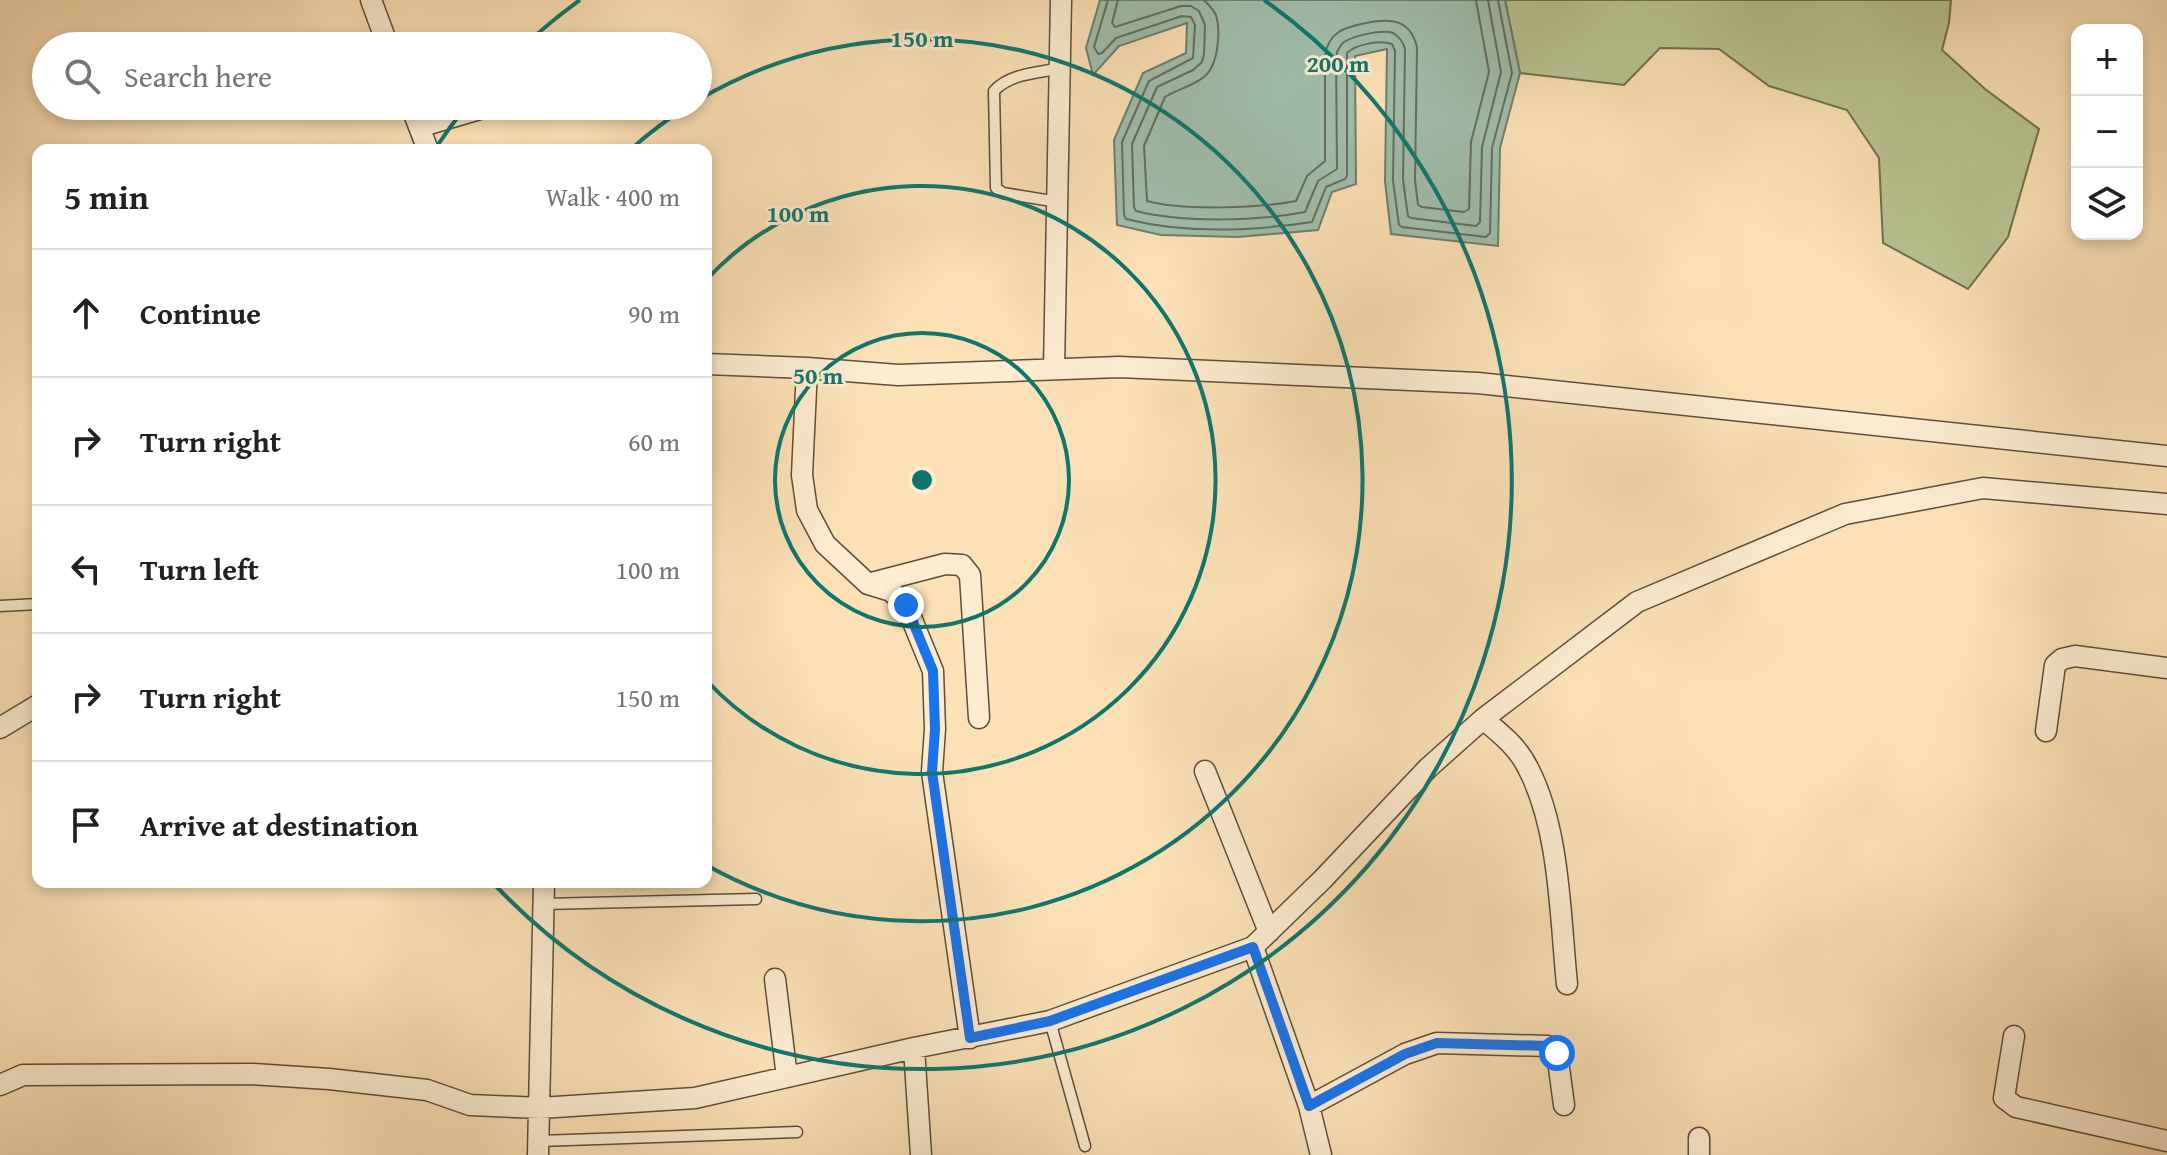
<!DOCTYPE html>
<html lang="en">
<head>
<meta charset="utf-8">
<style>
  body { margin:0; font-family:"Gentium Book Plus",serif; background:#f6f6f6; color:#202124 }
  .controls { position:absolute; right:24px; top:24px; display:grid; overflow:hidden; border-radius:16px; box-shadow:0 4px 12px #0003 }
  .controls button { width:72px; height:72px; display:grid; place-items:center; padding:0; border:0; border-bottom:2px solid #e0e0e0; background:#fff; color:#202124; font:40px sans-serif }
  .stop { position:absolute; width:24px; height:24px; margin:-18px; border:6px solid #1a73e8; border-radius:50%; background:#fff }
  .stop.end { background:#1a73e8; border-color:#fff; box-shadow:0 2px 8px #0008 }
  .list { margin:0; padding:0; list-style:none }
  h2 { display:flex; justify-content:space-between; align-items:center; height:104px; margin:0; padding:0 32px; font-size:34px }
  h2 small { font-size:26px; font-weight:400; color:#757577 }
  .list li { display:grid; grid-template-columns:52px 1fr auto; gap:24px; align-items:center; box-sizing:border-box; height:128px; padding:0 32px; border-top:2px solid #e0e0e0 }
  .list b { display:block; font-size:30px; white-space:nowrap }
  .list em { font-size:26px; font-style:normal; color:#757577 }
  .icon { flex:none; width:44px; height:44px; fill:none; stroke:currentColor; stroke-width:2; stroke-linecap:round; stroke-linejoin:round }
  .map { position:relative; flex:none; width:2167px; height:1155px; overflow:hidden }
  .search { position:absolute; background:#fff; box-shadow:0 4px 12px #0003; left:32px; top:32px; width:680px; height:88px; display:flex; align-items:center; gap:20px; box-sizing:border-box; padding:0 28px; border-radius:44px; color:#757577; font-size:30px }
  .panel { position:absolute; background:#fff; box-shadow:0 4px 12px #0003; left:32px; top:144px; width:680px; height:744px; border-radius:16px }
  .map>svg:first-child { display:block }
  .green { fill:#b9c492; stroke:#707052; stroke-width:2 }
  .water { fill:#9fbeac; stroke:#6f7e6e; stroke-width:2 }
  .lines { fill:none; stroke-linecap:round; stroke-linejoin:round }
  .shore { stroke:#636e5f; stroke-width:2 }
  .service-casing { stroke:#5c4e3b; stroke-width:13 }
  .minor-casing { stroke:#5c4e3b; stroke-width:23 }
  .service { stroke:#fdecd0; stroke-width:10 }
  .minor { stroke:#fdecd0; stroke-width:20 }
  .route { stroke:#1a73e8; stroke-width:10 }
  .ring { fill:none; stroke:#0f766e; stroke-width:4 }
  .centre { fill:#0f766e; stroke:#fdecd0; stroke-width:4 }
  .ring-label { font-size:24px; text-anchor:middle; font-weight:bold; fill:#0f766e; stroke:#fdecd0; stroke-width:6; stroke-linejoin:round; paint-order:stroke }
</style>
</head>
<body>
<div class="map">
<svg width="2167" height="1155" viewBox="0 0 2167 1155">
  <rect width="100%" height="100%" fill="#fce1b6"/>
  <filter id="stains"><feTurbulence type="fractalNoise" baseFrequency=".0025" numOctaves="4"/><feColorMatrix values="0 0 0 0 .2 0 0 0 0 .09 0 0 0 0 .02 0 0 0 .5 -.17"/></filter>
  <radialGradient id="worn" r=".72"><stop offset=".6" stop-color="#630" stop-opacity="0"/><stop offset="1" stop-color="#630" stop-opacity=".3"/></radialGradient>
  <!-- green -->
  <path class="green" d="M1505 0H1951L1949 23 1942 50 1985 89 2039 129 2008 237 1968 289 1883 243 1879 158 1847 110 1769 86 1719 49 1660 48 1624 85 1520 73Z"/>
  <!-- water -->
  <path class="water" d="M1100 0H1505L1520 73 1500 148 1498 246 1391 234 1385 181 1387 49 1355 56 1356 184 1332 192 1318 230 1238 237 1161 235 1117 225 1114 140 1143 73 1186 53 1187 23 1119 46 1093 75 1086 48Z"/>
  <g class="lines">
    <!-- shore -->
    <path class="shore" d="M1108 0 1094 47 1098 54 1102 53 1116 38 1182 16 1191 17 1195 25 1193 58 1149 81 1122 142 1124 215 1126 219C1185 234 1252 231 1312 222L1326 187 1345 179 1347 176V53C1356 44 1380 40 1392 44L1395 51 1393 181 1399 225 1402 227 1486 237 1490 233 1492 148 1512 73 1498 0
      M1118 0 1112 23 1115 27 1181 6H1191L1199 11 1205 25 1204 54 1202 62 1193 70 1157 87 1132 144 1134 207 1136 211C1183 223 1257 221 1305 212L1318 181 1337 169 1336 57C1337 52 1337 50 1341 45 1348 36 1383 29 1393 33 1400 37 1403 42 1405 49L1403 180 1408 216 1411 218 1476 226 1480 222 1482 147 1501 72 1488 0
      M1204 0C1209 5 1213 9 1216 15 1221 31 1218 65 1205 76 1194 86 1177 89 1165 97L1144 146 1147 201C1183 211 1259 208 1296 201L1307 176 1325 161V56C1328 32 1345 27 1366 23 1391 18 1410 19 1417 47L1415 180 1418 205 1422 207 1464 212 1469 209 1471 142 1489 72 1476 0"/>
    <defs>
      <path id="service" d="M1058 202 1003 193 996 188 994 91C1010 73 1039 73 1061 68
        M0 606 38 604
        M543 904 756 899
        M1050 1021 1085 1146
        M539 1141 797 1132"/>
      <path id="minor" d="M371 0 388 46
        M411 106 428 150
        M419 127 490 106
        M706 364 807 368 898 375 1119 367 1478 383 2167 456
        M807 368 802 475 807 510 825 544 868 584 945 564 962 565 970 575 979 718
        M1054 369 1061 0
        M868 584 891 591 906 605 933 671 935 729 932 772 970 1038
        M1483 719C1500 733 1518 747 1528 768 1560 829 1560 916 1567 984
        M0 728 38 705
        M2046 731 2055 665 2062 659 2075 656 2167 668
        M1205 771 1269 932
        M1253 947 1309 1106 1321 1155
        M775 979 787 1077
        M2014 1036 2004 1098 2016 1107 2167 1141
        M914 1048 921 1155
        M0 1085 23 1075 252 1074 329 1079 427 1090 470 1105 540 1108 695 1098 914 1048 1050 1021 1253 947 1323 879 1428 768 1483 719 1637 602 1845 514 1983 488 2167 504
        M1309 1106 1405 1054 1437 1043 1548 1046 1557 1053 1564 1105
        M538 1155 544 882
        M1699 1155V1138"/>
    </defs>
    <!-- service casing -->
    <use href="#service" class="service-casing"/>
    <!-- minor casing -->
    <use href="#minor" class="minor-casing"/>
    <!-- service -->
    <use href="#service" class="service"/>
    <!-- minor -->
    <use href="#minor" class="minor"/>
  </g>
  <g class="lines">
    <!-- route -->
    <path class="route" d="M906 605 933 671 935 729 932 772 970 1038 1050 1021 1253 947 1309 1106 1405 1054 1437 1043 1548 1046 1557 1053"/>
  </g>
  <!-- distance rings -->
  <g class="ring">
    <circle cx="922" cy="480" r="147"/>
    <path d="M707 279A294 294 0 1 1 707 681"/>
    <path d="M630 150A441 441 0 0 1 688 106M698 100A441 441 0 1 1 708 866"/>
    <path d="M437 146A589 589 0 0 1 464 109M524 46A589 589 0 0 1 580 0M1264 0A589 589 0 1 1 495 885"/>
  </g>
  <circle cx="922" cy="480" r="12" class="centre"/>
  <g class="ring-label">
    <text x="922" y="47">150 m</text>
    <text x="1338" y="72">200 m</text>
    <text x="798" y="222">100 m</text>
    <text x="818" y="384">50 m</text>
  </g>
  <rect width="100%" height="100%" filter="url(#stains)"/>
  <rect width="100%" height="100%" fill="url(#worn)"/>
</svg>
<div class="controls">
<button>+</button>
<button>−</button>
<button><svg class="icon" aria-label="layers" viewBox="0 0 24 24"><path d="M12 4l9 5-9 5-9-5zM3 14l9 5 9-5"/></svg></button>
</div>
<div class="stop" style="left:1557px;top:1053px"></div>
<div class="stop end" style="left:906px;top:605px"></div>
<div class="search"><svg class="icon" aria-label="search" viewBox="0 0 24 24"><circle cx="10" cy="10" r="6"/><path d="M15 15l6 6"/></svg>Search here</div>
<section class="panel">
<h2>5 min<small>Walk · 400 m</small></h2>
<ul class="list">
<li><svg class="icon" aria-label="ahead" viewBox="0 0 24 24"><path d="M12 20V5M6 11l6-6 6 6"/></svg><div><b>Continue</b></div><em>90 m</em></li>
<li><svg class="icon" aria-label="right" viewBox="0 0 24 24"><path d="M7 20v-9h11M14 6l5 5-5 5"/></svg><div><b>Turn right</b></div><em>60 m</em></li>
<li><svg class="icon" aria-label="left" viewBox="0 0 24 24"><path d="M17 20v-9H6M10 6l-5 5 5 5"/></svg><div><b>Turn left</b></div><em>100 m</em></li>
<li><svg class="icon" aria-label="right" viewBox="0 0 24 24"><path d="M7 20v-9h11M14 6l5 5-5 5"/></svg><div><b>Turn right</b></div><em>150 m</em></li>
<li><svg class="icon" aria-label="arrive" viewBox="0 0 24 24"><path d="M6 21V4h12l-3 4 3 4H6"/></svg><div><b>Arrive at destination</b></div></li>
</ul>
</section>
</div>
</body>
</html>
